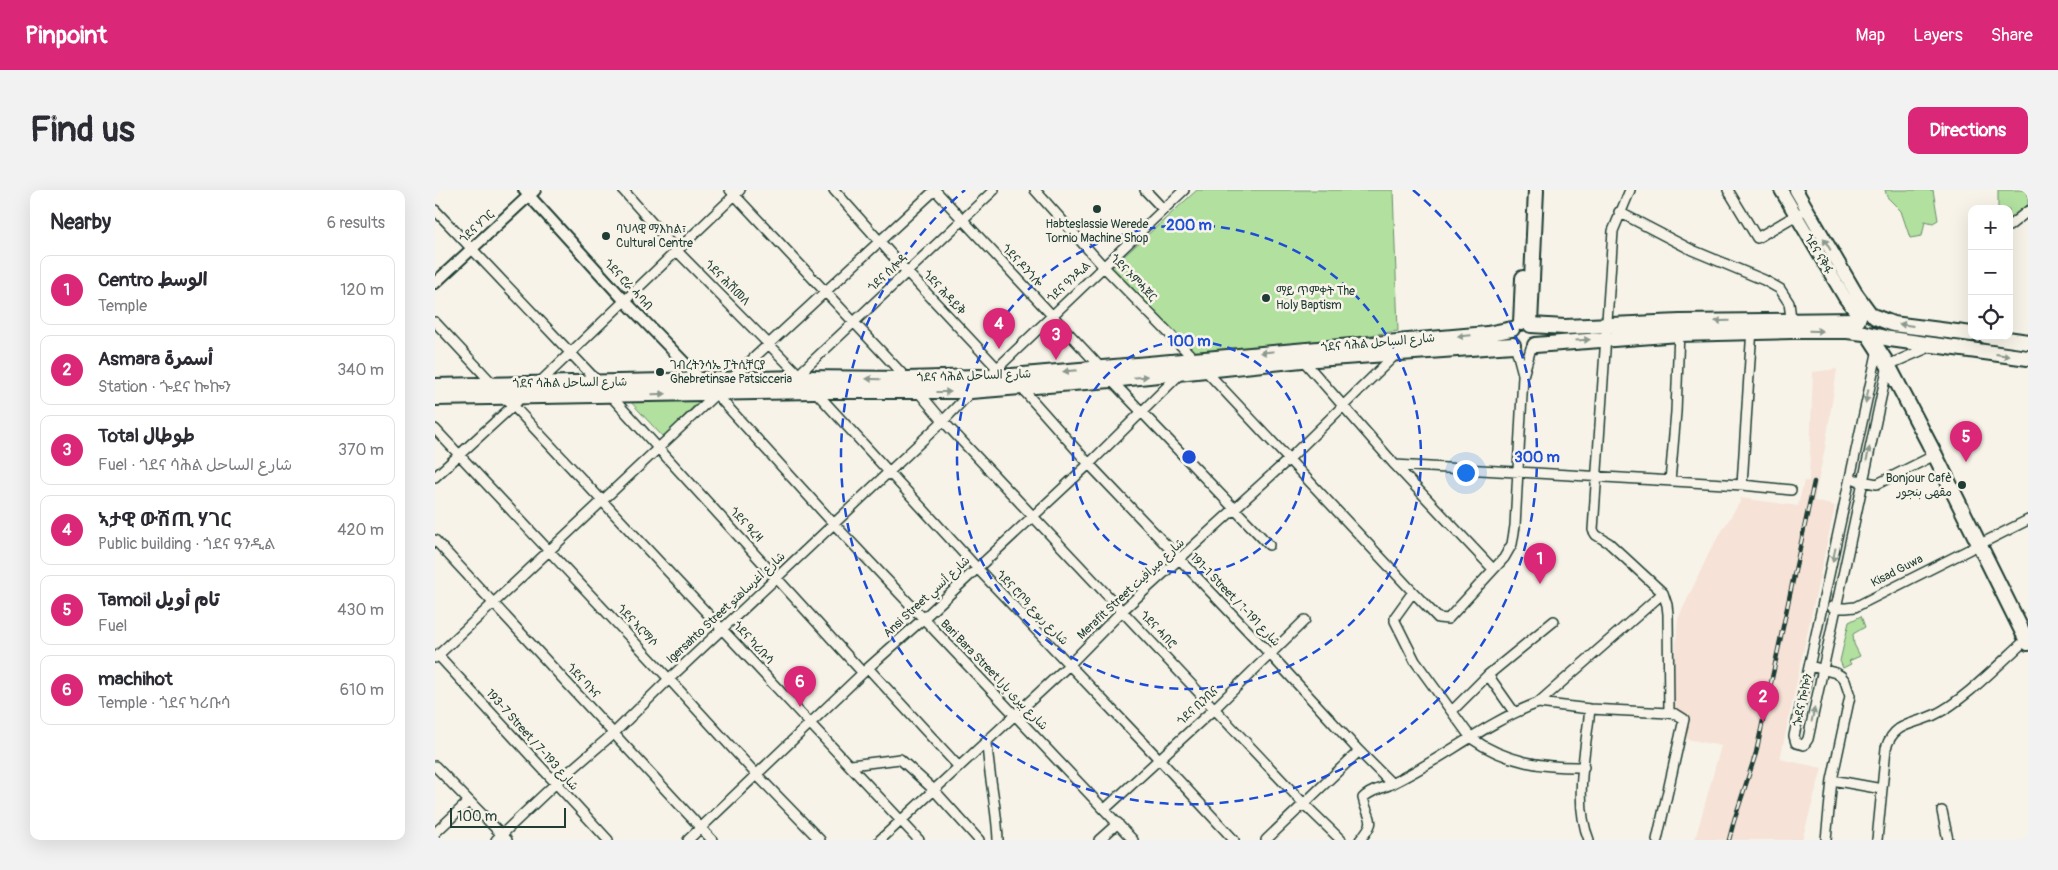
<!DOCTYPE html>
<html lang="en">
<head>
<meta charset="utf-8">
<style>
  body { margin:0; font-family:Pangolin,"Playpen Sans Arabic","Noto Sans Ethiopic",sans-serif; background:#f2f2f3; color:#2b2b33 }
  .controls { position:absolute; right:15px; top:15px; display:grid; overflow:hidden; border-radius:10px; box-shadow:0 5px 20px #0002 }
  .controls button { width:45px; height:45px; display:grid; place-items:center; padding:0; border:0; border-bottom:1px solid #e1e1e2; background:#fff; color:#2b2b33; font:25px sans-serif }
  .scale { position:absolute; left:15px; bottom:12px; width:116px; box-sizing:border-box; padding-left:5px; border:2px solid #1f3d34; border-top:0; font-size:14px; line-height:18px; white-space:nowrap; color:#1f3d34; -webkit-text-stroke:4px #f7f3e8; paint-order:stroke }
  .you { position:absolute; left:1030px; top:282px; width:18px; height:18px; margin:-12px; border:4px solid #fff; border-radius:50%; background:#1a73e8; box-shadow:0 0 0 8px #1a73e833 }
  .badge { display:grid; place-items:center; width:32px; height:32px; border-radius:50%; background:#db2777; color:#fff; font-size:16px; font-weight:700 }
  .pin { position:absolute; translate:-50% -41px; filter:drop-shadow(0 1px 2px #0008) }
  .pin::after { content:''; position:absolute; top:26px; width:18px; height:15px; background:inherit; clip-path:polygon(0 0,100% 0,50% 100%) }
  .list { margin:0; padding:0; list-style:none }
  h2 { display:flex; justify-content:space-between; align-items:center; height:65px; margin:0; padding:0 20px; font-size:21px }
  h2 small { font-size:16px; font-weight:400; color:#7c7c81 }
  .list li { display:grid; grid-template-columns:32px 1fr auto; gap:15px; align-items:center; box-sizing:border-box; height:70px; margin:0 10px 10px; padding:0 10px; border:1px solid #e1e1e2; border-radius:10px }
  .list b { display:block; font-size:19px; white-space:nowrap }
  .list p { margin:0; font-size:16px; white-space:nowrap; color:#7c7c81 }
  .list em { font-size:16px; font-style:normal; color:#7c7c81 }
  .icon { flex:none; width:28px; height:28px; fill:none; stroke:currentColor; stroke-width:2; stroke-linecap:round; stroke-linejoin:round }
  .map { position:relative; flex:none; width:1593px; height:650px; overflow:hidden; border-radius:10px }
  header { display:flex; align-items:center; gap:30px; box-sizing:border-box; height:70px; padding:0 25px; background:#db2777; color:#fff }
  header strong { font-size:24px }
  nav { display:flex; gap:28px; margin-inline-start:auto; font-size:18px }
  .intro { display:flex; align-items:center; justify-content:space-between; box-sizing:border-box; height:120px; padding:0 30px }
  h1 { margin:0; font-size:35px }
  .button { padding:12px 22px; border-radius:10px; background:#db2777; color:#fff; font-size:18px; font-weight:700 }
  main { display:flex; gap:30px; padding:0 30px }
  aside { flex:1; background:#fff; border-radius:10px; box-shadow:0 5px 20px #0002 }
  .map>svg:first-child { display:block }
  .built { fill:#f6e2d6 }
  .green { fill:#b2e09f; stroke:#688e6a }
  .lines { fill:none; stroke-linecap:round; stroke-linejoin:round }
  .minor-casing { stroke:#1f3d34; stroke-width:12 }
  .tertiary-casing { stroke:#1f3d34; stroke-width:14 }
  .secondary-casing { stroke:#1f3d34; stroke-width:16 }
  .primary-casing { stroke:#1f3d34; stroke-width:18 }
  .trunk-casing { stroke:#1f3d34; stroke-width:18 }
  .minor { stroke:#f7f3e8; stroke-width:9 }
  .tertiary { stroke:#f7f3e8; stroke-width:10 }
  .secondary { stroke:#f7f3e8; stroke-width:12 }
  .primary { stroke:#f7f3e8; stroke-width:14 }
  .trunk { stroke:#f7f3e8; stroke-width:14 }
  .rail-casing { stroke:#1f3d34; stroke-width:4.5 }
  .rail { stroke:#f7f3e8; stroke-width:2.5; stroke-dasharray:8; stroke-linecap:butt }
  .oneway { fill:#8b988e }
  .ring { fill:none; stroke:#1d4ed8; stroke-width:2.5; stroke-dasharray:9 6 }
  .poi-dot { fill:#1f3d34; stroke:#f7f3e8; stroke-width:2 }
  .labels { text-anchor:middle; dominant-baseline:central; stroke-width:5; stroke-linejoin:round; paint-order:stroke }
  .poi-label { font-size:12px; fill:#1f3d34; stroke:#f7f3e8; text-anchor:start }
  .street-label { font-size:12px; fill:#1f3d34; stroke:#f7f3e8 }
  .centre { fill:#1d4ed8; stroke:#f7f3e8; stroke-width:2.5 }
  .ring-label { font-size:15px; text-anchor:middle; font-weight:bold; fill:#1d4ed8; stroke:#f7f3e8; stroke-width:5; stroke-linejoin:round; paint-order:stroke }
</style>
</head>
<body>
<header>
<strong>Pinpoint</strong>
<nav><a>Map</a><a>Layers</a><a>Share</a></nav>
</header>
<div class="intro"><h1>Find us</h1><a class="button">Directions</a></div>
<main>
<aside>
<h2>Nearby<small>6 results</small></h2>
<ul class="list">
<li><span class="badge">1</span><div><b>Centro الوسط</b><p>Temple</p></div><em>120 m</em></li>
<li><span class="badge">2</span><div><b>Asmara أسمرة</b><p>Station · ጐደና ኰኰን</p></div><em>340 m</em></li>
<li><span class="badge">3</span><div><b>Total طوطال</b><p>Fuel · ጎደና ሳሕል شارع الساحل</p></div><em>370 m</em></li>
<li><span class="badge">4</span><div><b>ኣታዊ ውሽጢ ሃገር</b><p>Public building · ጎደና ዓንዲል</p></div><em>420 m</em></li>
<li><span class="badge">5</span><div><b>Tamoil تام أويل</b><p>Fuel</p></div><em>430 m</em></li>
<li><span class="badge">6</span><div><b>machihot</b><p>Temple · ጎደና ካሪቡሳ</p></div><em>610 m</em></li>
</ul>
</aside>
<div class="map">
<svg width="1593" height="650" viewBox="0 0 1593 650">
  <rect width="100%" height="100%" fill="#f7f3e8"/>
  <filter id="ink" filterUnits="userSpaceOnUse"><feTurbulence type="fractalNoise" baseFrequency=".02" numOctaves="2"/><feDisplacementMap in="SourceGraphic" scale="10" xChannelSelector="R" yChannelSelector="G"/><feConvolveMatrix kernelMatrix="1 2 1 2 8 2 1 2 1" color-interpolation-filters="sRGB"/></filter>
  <g filter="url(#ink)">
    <!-- built -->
    <path class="built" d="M1402 179 1390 258 1379 311 1400 316 1345 569 1387 578 1367 650H1260L1286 556 1248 548 1253 527 1239 516 1237 509 1243 429 1277 357 1305 312V308L1363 316 1369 291H1374L1378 182Z"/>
    <!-- green -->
    <path class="green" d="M762 0H958L963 141 760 170 675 79Z
      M1450 0H1498L1503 30 1498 33 1490 31 1487 46 1475 48 1466 21 1452 7Z
      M1563 0H1593V15L1574 29V19H1563Z
      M194 210 264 211 228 247Z
      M1426 426 1430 437 1418 444 1419 454 1425 466 1414 471 1416 474 1408 478 1405 471 1414 432Z"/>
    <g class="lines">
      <defs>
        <path id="minor" d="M188 0 241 60 369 190
          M295 0 472 189
          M399 0 472 82 562 178
          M500 0 667 179 676 190 834 355
          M600 0 668 76 770 180 978 402 1003 428 1013 429 1069 368 1077 354 1080 336 1088 186 1096 158
          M710 0 728 19
          M1293 0 1322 48 1365 23
          M0 20 165 194
          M1184 22 1257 60 1329 90 1345 99 1354 113 1357 135
          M1574 36 1593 21
          M0 132 484 650
          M1081 158 1088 184
          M1443 159 1359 546 1361 553 1369 555 1373 549 1453 175 1497 156
          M867 169 960 275 1058 379
          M364 184 559 0
          M552 188 749 0
          M295 190 500 0
          M103 194 305 0
          M583 194 654 274 835 464 924 561 957 594
          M378 199 542 378 724 569 799 650
          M481 199 508 231 869 614 906 650
          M174 204 428 483
          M281 204 398 333 698 650
          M0 239 234 489 321 584 385 650
          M960 275 1307 295 1356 300
          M0 287 82 212
          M1422 290 1442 294 1500 265
          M1235 291 1241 222 1244 141
          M1307 295 1317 138
          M0 350 277 650
          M978 402 960 427V431L980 471 1036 548C1070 572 1108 578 1149 577
          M1397 417 1411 418 1420 417 1593 330
          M3 465 173 650
          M0 468 282 203
          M1375 476 1401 483 1406 486 1410 491 1415 506 1397 590 1391 650
          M433 478 524 577
          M1053 485 1079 522
          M1103 513 1155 519 1234 523 1233 424 1232 415 1228 403
          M1017 521 1053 485 1119 431
          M552 551C553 584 562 617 563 650
          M416 575 465 569 499 600 544 650
          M0 576 72 650
          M1397 590 1447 599
          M670 619 780 518 870 430
          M1507 621 1513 650
          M0 643 33 612
          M61 650 120 594 179 543 234 489 508 231 538 200
          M253 650 433 478 488 429 654 274 747 182
          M445 650 634 475 687 421 853 270 961 164
          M664 650 683 633
          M831 650 924 561
          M925 650C944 627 933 632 928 608 936 599 948 599 958 593 1008 569 1051 532 1103 513L1228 403 1174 353 1161 345 1158 340 1178 41 1195 0
          M1154 650C1138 612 1151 559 1155 519
          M1222 650 1249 529 1241 524 1234 523
          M1442 650 1451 558C1459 532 1478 535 1499 525 1528 512 1567 471 1592 449"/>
        <path id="tertiary" d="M89 0 189 110 269 193
          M0 93 100 0"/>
        <path id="secondary" d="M1346 0 1410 108 1425 127
          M1361 0 1421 103 1437 125"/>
        <path id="primary" d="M1086 133 1088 88
          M1095 134 1101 0"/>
        <path id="trunk" d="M1440 127 1458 134 1537 144
          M1096 135 1130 137 1245 132 1423 130
          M1433 144 1453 175 1500 265 1593 453
          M1433 144 1455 149 1593 168
          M1551 146 1593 152
          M1100 155 1244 144 1357 141H1412L1429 143
          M0 196 367 188 472 189 577 186 1052 144 1077 139
          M0 208 380 201H536L676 190 867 170 1078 155"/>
      </defs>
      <!-- minor casing -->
      <use href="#minor" class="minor-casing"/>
      <!-- tertiary casing -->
      <use href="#tertiary" class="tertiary-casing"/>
      <!-- secondary casing -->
      <use href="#secondary" class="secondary-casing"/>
      <!-- primary casing -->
      <use href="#primary" class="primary-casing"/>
      <!-- trunk casing -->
      <use href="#trunk" class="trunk-casing"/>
      <!-- minor -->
      <use href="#minor" class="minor"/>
      <!-- tertiary -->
      <use href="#tertiary" class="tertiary"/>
      <!-- secondary -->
      <use href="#secondary" class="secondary"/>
      <!-- primary -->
      <use href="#primary" class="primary"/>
      <!-- trunk -->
      <use href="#trunk" class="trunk"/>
      <defs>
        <path id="rail" d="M1298 634 1321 563 1379 292
          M1294 650 1300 627"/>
      </defs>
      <!-- rail casing -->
      <use href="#rail" class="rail-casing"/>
      <!-- rail -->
      <use href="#rail" class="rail"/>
    </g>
    <!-- one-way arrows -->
    <defs><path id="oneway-solid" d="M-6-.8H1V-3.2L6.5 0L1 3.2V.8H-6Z" transform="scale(1.25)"/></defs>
    <g class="oneway">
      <use href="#oneway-solid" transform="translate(1392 54) rotate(-120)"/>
      <use href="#oneway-solid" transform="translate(1287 131) rotate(179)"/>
      <use href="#oneway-solid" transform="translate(1471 135) rotate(-172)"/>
      <use href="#oneway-solid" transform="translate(1381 141) rotate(1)"/>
      <use href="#oneway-solid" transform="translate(1029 146) rotate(175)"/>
      <use href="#oneway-solid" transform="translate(1148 150) rotate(-3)"/>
      <use href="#oneway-solid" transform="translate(832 162) rotate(174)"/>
      <use href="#oneway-solid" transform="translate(1568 165) rotate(8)"/>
      <use href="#oneway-solid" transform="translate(635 181) rotate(175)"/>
      <use href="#oneway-solid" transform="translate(706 187) rotate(-6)"/>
      <use href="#oneway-solid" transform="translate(438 189) rotate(-179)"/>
      <use href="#oneway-solid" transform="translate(509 202)"/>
      <use href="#oneway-solid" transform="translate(224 204) rotate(-1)"/>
      <use href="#oneway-solid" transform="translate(1432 206) rotate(102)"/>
      <use href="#oneway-solid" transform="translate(1433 264) rotate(-77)"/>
      <use href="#oneway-solid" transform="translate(1399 365) rotate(102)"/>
      <use href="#oneway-solid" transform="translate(1378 525) rotate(-78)"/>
    </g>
  </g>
  <!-- distance rings -->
  <g class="ring">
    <circle cx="754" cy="267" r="116"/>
    <circle cx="754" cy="267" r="232"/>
    <path d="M978 0A348 348 0 1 1 530 0"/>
  </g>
  <!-- markers -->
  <g class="poi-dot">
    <circle cx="662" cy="19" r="5"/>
    <circle cx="171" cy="46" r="5"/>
    <circle cx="831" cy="108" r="5"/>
    <circle cx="225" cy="182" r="5"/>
    <circle cx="1527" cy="295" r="5"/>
  </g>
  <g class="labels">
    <!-- poi labels -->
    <g class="poi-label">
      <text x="662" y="34" text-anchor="middle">Habteslassie Werede<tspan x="662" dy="14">Tornio Machine Shop</tspan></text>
      <text x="181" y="39">ባህላዊ ማእከል፣<tspan x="181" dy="14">Cultural Centre</tspan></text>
      <text x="841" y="101">ማይ ጥምቀት The<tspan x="841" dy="14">Holy Baptism</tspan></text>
      <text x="235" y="175">ገብረትንሳኤ ፓትሲቸርያ<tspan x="235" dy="14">Ghebretinsae Patsicceria</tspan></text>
      <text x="1517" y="288" text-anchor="end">Bonjour Cafè<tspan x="1517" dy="14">مقهى بنجور</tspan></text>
    </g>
    <!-- street labels -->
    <g class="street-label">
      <text transform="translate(42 37) rotate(-43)">ጎደና ሃገር</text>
      <text transform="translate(1383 64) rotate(59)">ጎደና ናቅፋ</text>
      <text transform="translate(587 76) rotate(47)">ጎደና ዶንጎሎ</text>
      <text transform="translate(453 83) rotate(-43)">ጎደና ሰሎዳ</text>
      <text transform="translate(698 88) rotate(46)">ጎደና ኦምሓጀር</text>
      <text transform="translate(634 92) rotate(-43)">ጎደና ዓንዲል</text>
      <text transform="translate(292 93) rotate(45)">ጎደና ሕሽመለ</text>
      <text transform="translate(193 95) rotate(47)">ጎደና ሮራ ሓባብ</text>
      <text transform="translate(509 103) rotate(47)">ጎደና ሕዳይቅ</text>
      <text transform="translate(943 153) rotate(-5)">ጎደና ሳሕል شارع الساحل</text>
      <text transform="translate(539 186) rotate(-2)">ጎደና ሳሕል شارع الساحل</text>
      <text transform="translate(135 193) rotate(-1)">ጎደና ሳሕል شارع الساحل</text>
      <text transform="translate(311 335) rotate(47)">ጎደና ዓረዛ</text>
      <text transform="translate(1462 381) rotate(-27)">Kisad Guwa</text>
      <text transform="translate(696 399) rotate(-43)">Merafit Street شارع ميرافيت</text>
      <text transform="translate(492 407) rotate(-43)">Ansi Street شارع أنسي</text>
      <text transform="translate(800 410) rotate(46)">191-1 Street / شارع 191-1</text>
      <text transform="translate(291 418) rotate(-43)">Igersahto Street شارع اغرساهتو</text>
      <text transform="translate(597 418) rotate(46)">ጎደና ሮቦዓ شارع ربوع</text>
      <text transform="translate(202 436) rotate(47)">ጎደና ኣርማሶ</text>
      <text transform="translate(723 440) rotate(46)">ጎደና ሓበሮ</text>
      <text transform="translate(318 453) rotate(47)">ጎደና ካሪቡሳ</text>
      <text transform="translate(559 485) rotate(46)">Bari Bara Street شارع بيرى بارا</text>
      <text transform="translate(148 491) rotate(47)">ጎደና ባኑና</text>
      <text transform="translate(1368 510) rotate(-78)">ጐደና ኰኰን</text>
      <text transform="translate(763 516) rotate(-43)">ጎደና ቢንቢና</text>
      <text transform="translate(97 550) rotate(48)">193-7 Street / شارع 193-7</text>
    </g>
  </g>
  <circle cx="754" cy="267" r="8" class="centre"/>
  <g class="ring-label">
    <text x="754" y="40">200 m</text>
    <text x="754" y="156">100 m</text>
    <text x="1102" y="272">300 m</text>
  </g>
</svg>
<div class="controls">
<button>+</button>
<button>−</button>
<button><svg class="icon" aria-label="locate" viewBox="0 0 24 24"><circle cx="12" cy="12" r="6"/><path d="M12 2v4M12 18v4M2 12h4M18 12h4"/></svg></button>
</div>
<div class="scale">100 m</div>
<div class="you"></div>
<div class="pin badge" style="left:1105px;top:394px">1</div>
<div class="pin badge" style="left:1328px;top:532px">2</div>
<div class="pin badge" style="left:621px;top:170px">3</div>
<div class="pin badge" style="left:564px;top:159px">4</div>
<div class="pin badge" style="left:1531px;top:272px">5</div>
<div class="pin badge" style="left:365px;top:517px">6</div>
</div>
</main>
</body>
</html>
